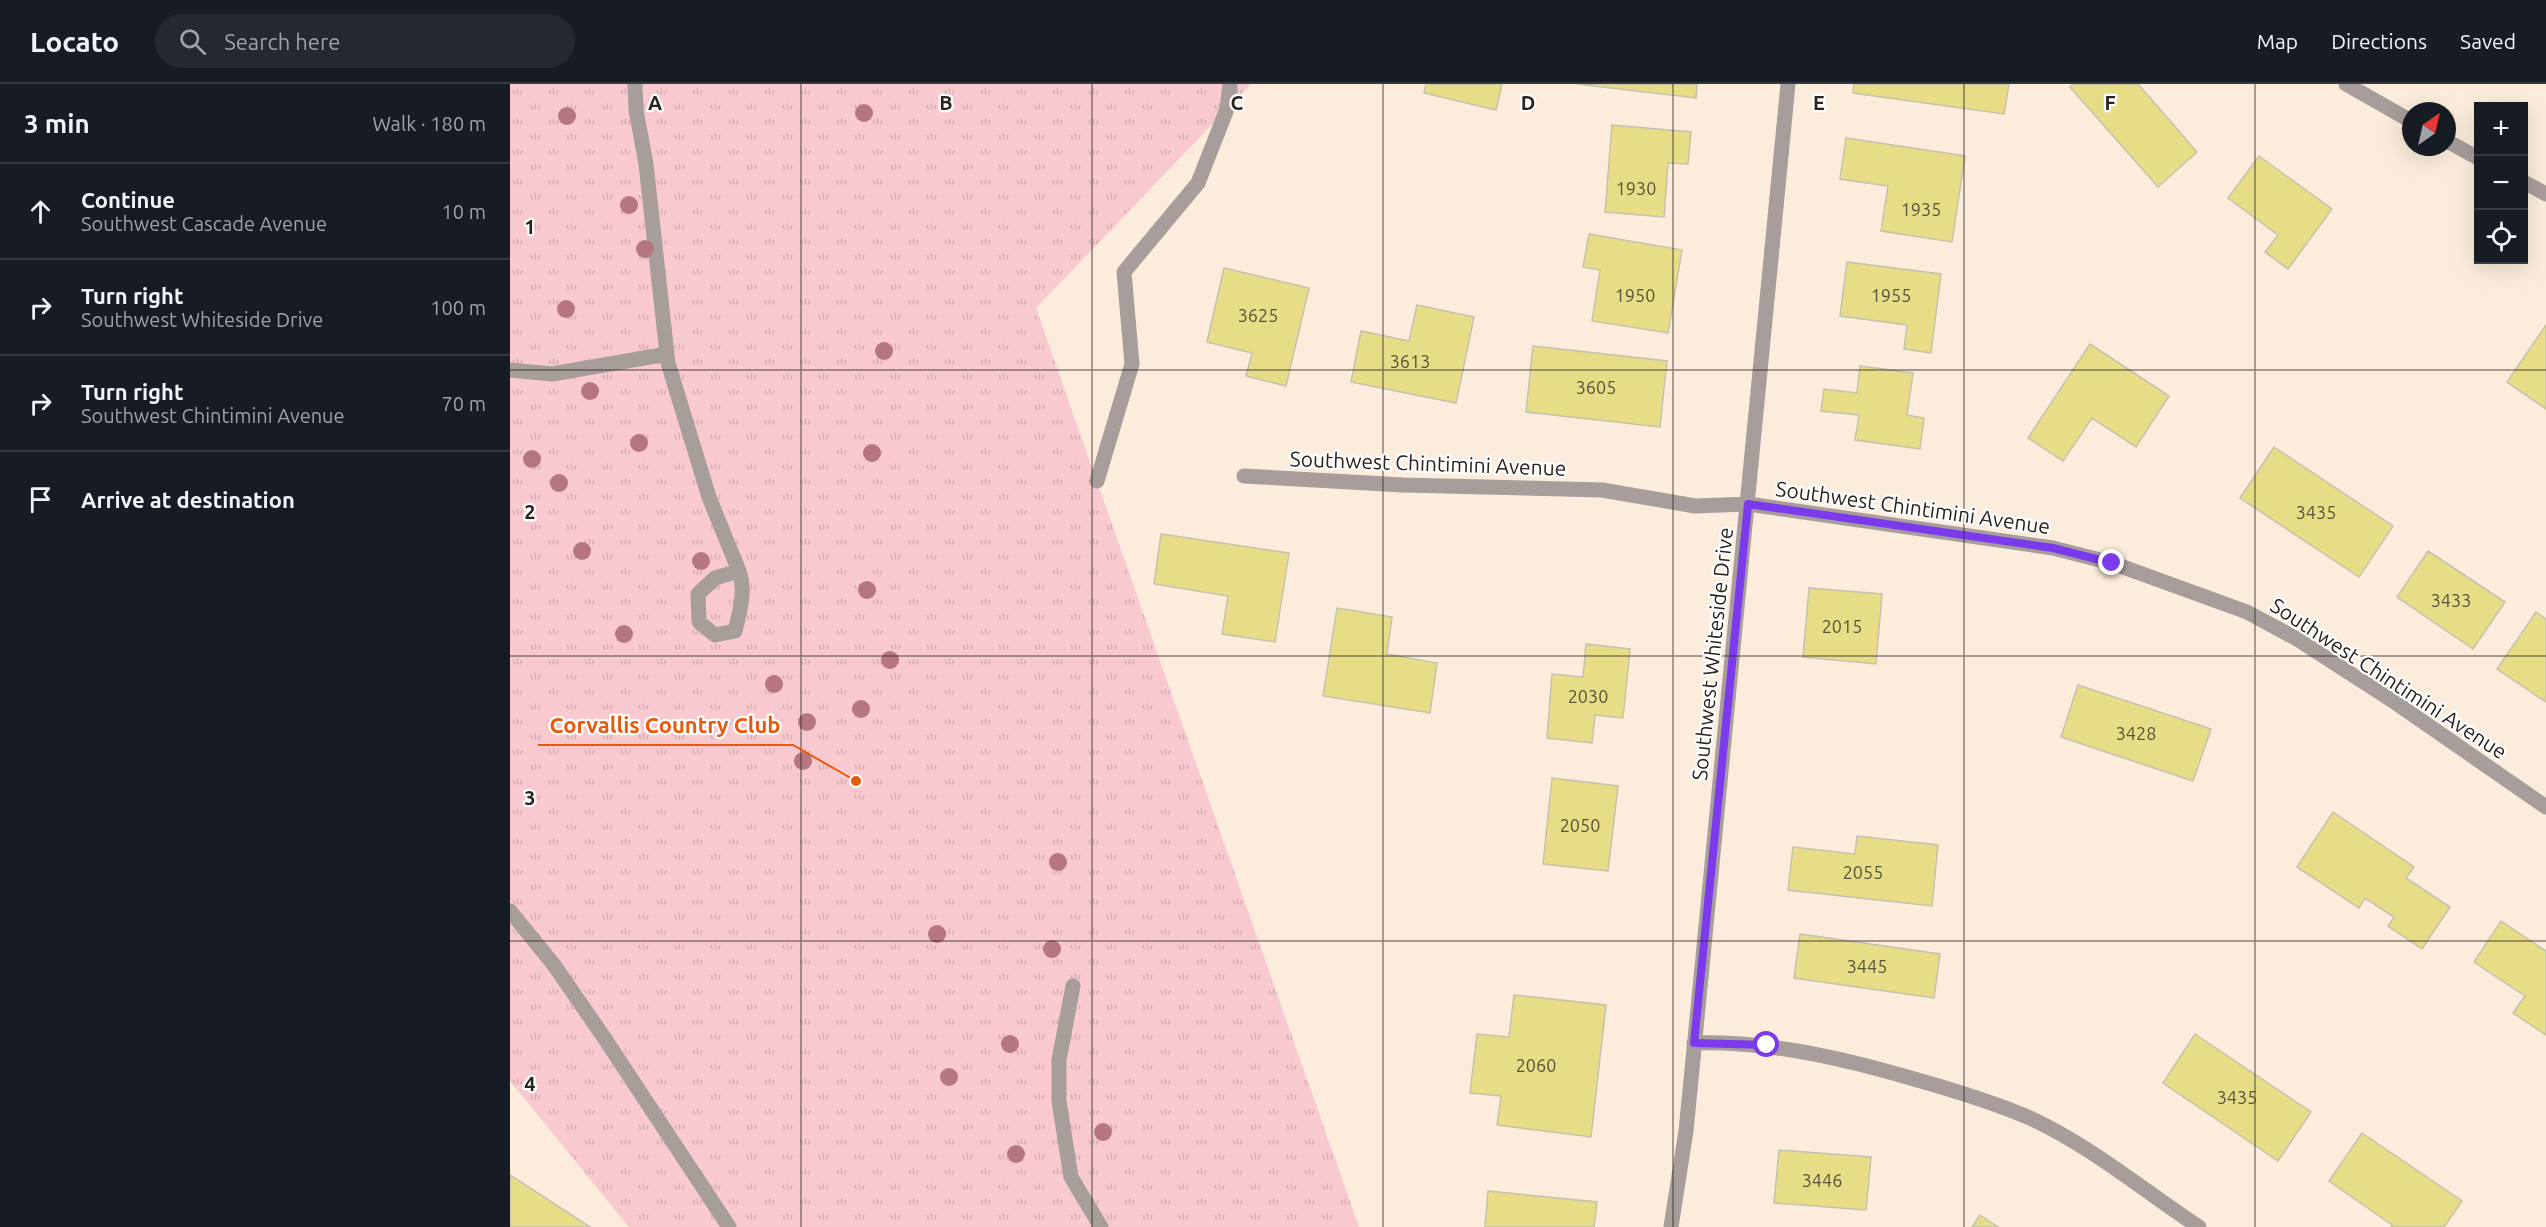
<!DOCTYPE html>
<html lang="en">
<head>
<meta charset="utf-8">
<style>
  body { margin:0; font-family:Ubuntu,sans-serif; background:#242831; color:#f1f3f6 }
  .controls { position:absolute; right:18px; top:18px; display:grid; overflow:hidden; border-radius:0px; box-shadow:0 6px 24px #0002 }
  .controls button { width:54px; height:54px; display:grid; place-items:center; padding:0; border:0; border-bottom:2px solid #363941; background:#171b24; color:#f1f3f6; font:30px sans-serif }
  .compass { position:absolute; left:1892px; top:18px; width:54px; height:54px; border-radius:50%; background:#171b24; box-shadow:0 6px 24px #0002; rotate:34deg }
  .stop { position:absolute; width:18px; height:18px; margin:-14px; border:4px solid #7c3aed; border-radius:50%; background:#fff }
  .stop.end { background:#7c3aed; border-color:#fff; box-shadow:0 2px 6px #0008 }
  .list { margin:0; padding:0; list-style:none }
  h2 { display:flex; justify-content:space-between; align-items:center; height:78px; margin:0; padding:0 24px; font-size:26px }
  h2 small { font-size:20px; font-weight:400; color:#9ea1a6 }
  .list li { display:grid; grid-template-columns:39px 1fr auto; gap:18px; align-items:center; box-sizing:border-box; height:96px; padding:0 24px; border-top:2px solid #363941 }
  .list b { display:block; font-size:22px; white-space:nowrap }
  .list p { margin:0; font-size:20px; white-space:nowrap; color:#9ea1a6 }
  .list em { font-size:20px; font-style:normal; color:#9ea1a6 }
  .icon { flex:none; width:33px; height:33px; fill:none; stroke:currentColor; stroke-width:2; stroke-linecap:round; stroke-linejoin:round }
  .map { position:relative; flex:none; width:2036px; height:1143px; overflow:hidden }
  header { display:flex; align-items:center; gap:36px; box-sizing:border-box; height:84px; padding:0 30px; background:#171b24; border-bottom:2px solid #363941 }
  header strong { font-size:28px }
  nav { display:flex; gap:33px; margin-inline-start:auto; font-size:21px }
  .search { width:420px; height:54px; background:#242831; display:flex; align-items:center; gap:15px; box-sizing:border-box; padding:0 21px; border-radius:33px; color:#9ea1a6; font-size:22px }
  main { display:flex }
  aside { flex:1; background:#171b24 }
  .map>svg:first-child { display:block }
  .grass { fill:url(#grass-tufts) }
  .building { fill:#e8dd87; stroke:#c4c2af; stroke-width:1.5 }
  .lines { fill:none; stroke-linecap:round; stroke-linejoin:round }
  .service { stroke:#a79e9b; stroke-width:15 }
  .minor { stroke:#a79e9b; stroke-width:15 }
  .tree { fill:#b67680 }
  .route { stroke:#7c3aed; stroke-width:8 }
  .grid { fill:none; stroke:#2a241f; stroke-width:1.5; stroke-opacity:0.55 }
  .labels { text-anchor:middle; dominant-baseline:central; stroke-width:4.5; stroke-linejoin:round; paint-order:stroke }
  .number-label { font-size:18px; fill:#5a5239 }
  .street-label { font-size:21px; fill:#2a241f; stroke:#fff }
  .grid-label { font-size:20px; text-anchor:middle; font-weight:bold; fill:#2a241f; stroke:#fff; stroke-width:4.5; stroke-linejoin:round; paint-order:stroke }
  .leader { fill:none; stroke:#e8590c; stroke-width:2 }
  .callout-dot { fill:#e8590c; stroke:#fff; stroke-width:2 }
  .callout-label { font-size:22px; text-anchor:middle; font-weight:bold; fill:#e8590c; stroke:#fff; stroke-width:4.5; stroke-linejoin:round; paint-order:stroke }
</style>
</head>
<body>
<header>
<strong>Locato</strong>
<div class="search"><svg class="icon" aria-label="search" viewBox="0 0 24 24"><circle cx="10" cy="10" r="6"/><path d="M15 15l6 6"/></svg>Search here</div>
<nav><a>Map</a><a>Directions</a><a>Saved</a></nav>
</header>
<main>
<aside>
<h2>3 min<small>Walk · 180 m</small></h2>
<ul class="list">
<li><svg class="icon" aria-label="ahead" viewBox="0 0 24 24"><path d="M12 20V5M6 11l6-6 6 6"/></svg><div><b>Continue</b><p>Southwest Cascade Avenue</p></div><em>10 m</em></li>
<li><svg class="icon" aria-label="right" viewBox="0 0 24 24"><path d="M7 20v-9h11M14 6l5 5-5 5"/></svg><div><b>Turn right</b><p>Southwest Whiteside Drive</p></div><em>100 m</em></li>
<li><svg class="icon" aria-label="right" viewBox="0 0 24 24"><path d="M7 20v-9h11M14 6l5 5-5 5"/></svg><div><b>Turn right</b><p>Southwest Chintimini Avenue</p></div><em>70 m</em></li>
<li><svg class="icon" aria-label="arrive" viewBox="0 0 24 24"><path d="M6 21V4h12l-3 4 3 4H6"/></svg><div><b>Arrive at destination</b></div></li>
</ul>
</aside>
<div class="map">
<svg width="2036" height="1143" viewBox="0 0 2036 1143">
  <defs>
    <pattern id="grass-tufts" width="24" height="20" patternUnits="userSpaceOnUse" patternTransform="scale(1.5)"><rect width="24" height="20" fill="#f8cad0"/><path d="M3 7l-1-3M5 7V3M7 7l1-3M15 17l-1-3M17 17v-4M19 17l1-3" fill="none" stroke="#d5adb2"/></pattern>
  </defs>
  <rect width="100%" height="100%" fill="#fbecdc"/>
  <!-- grass -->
  <path class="grass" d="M0 0H741L526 224 849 1143H119L0 997Z"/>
  <!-- building -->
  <path class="building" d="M916 0H992L986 26 914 9Z
    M1067 0H1187L1186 14Z
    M1344 0H1499L1494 30 1343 9Z
    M1563 0H1628L1687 68 1648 103 1560 3Z
    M1102 41 1181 48 1178 80 1158 79 1154 133 1095 128Z
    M1336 54 1455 72 1442 158 1371 147 1378 102 1330 95Z
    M1749 72 1822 125 1778 185 1755 168 1768 151 1718 114Z
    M1079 150 1172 166 1158 249 1082 237 1090 186 1073 183Z
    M1337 178 1431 190 1421 269 1394 265 1397 241 1330 232Z
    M714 184 799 204 776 302 736 292 742 269 697 258Z
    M907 221 964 233 946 319 841 298 851 247 899 257Z
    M2036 241V325L1997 298Z
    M1580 260 1659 312 1626 363 1582 334 1553 377 1518 354Z
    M1023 262 1157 277 1150 343 1016 328Z
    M1350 282 1403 289 1397 331 1414 334 1410 365 1345 356 1349 331 1311 327 1314 305 1347 309Z
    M1764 363 1883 442 1849 493 1730 414Z
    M651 450 779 469 765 558 712 550 718 512 644 500Z
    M1918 467 1995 518 1963 565 1887 513Z
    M1299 504 1372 510 1366 580 1293 573Z
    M827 524 882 533 877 570 927 579 920 629 813 612Z
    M2026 528 2036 535V618L1987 585Z
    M1076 560 1120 565 1113 634 1085 631 1082 659 1037 654 1042 590 1073 593Z
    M1568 601 1701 645 1683 697 1551 653Z
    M1042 694 1108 702 1098 787 1033 780Z
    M1823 728 1904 783 1896 794 1940 823 1912 865 1878 842 1884 833 1855 814 1849 824 1787 783Z
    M1347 752 1428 761 1422 822 1278 806 1283 763 1345 770Z
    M1991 837 2036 867V951L2003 929 2015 912 1964 878Z
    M1290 850 1430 870 1424 914 1284 894Z
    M1004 911 1096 921 1081 1053 987 1041 991 1012 960 1009 967 950 999 953Z
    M1685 950 1801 1028 1768 1077 1653 999Z
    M1852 1049 1952 1117 1934 1143H1881L1882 1141 1819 1097Z
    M1269 1066 1361 1073 1356 1126 1264 1119Z
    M0 1091 80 1143H0Z
    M978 1107 1087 1118 1084 1143H975Z
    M1470 1131 1488 1143H1462Z"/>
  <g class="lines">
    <!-- service -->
    <path class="service" d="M125 0 126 26 136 80 158 279 199 413 229 487C236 506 230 528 225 547L205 551 189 538 188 510 205 494 229 487
      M0 286 42 290 157 270
      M587 397 622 280 614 188 688 99 717 25 720 0
      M0 827 44 881 93 952 219 1143
      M563 902 549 976V1017L561 1093 591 1143"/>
    <!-- minor -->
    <path class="minor" d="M1836 0 1901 37
      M1937 57 1968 74
      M2014 98 2036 110
      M734 392 893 401 1092 406 1185 422 1238 420 1543 464 1602 479 1737 528 1787 555 1886 619 2036 723
      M1184 959C1259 957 1332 974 1404 995 1443 1006 1483 1018 1520 1034 1581 1062 1634 1107 1689 1143
      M1161 1143 1176 1047 1278 0"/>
  </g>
  <!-- trees -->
  <g class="tree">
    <circle cx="354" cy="29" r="9"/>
    <circle cx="57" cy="32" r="9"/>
    <circle cx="119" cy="121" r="9"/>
    <circle cx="135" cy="165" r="9"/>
    <circle cx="56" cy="225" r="9"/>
    <circle cx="374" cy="267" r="9"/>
    <circle cx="80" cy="307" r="9"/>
    <circle cx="129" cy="359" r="9"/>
    <circle cx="362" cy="369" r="9"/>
    <circle cx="22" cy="375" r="9"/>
    <circle cx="49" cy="399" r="9"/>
    <circle cx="72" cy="467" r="9"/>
    <circle cx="191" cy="477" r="9"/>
    <circle cx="357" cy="506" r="9"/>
    <circle cx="114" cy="550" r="9"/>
    <circle cx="380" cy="576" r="9"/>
    <circle cx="264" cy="600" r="9"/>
    <circle cx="351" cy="625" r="9"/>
    <circle cx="297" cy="638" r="9"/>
    <circle cx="293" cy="677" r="9"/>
    <circle cx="548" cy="778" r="9"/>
    <circle cx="427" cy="850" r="9"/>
    <circle cx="542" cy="865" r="9"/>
    <circle cx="500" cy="960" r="9"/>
    <circle cx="439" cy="993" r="9"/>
    <circle cx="593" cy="1048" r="9"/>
    <circle cx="506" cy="1070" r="9"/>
  </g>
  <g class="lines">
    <!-- route -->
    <path class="route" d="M1257 961 1184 959 1238 420 1543 464 1602 479"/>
  </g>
  <!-- grid -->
  <path class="grid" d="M291 0V1143M582 0V1143M873 0V1143M1163 0V1143M1454 0V1143M1745 0V1143M0 286H2036M0 572H2036M0 857H2036"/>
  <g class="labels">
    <!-- number labels -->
    <g class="number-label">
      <text x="1126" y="104">1930</text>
      <text x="1411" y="125">1935</text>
      <text x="1125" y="211">1950</text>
      <text x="1381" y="211">1955</text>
      <text x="748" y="231">3625</text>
      <text x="900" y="277">3613</text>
      <text x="1086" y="303">3605</text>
      <text x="1806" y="428">3435</text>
      <text x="1941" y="516">3433</text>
      <text x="1332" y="542">2015</text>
      <text x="1078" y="612">2030</text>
      <text x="1626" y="649">3428</text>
      <text x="1070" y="741">2050</text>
      <text x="1353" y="788">2055</text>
      <text x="1357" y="882">3445</text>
      <text x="1026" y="981">2060</text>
      <text x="1727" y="1013">3435</text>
      <text x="1312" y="1096">3446</text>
    </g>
    <!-- street labels -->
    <g class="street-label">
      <text transform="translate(918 379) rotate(2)">Southwest Chintimini Avenue</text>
      <text transform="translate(1403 423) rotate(8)">Southwest Chintimini Avenue</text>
      <text transform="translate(1202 570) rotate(-84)">Southwest Whiteside Drive</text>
      <text transform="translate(1879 594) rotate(33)">Southwest Chintimini Avenue</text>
    </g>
  </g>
  <g class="grid-label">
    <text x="145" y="26">A</text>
    <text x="436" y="26">B</text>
    <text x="727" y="26">C</text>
    <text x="1018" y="26">D</text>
    <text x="1309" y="26">E</text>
    <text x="1600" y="26">F</text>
    <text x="20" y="150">1</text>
    <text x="20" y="435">2</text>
    <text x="20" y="721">3</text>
    <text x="20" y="1007">4</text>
  </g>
  <!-- callouts -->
  <path class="leader" d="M346 697L283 661H28"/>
  <circle class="callout-dot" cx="346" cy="697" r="6"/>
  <g class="callout-label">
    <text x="155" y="649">Corvallis Country Club</text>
  </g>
</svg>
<div class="controls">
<button>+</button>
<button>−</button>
<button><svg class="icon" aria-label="locate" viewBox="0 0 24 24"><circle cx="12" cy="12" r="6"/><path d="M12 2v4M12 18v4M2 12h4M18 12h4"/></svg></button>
</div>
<svg class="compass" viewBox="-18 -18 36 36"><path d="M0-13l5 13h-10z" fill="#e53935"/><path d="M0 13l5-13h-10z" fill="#9ea1a6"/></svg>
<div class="stop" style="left:1257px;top:961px"></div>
<div class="stop end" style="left:1602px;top:479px"></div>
</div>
</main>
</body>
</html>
